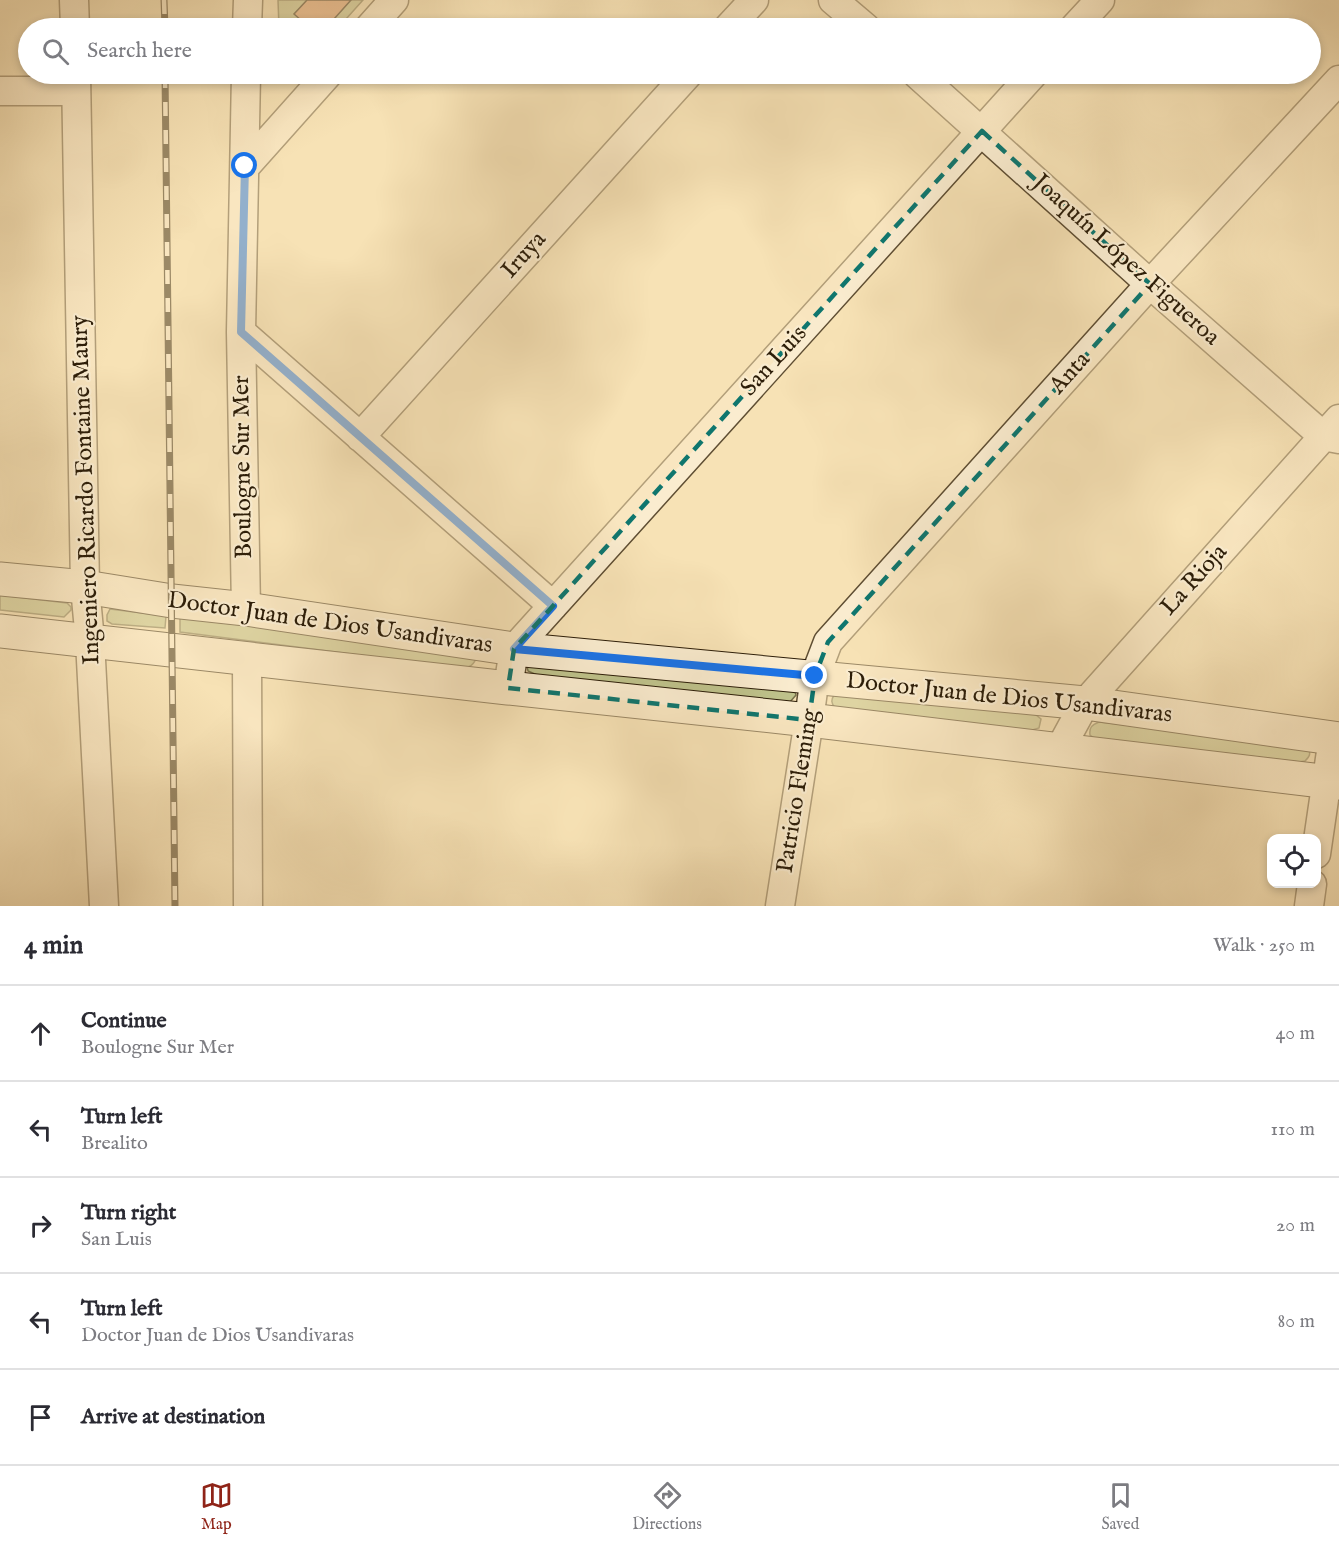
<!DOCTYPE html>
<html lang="en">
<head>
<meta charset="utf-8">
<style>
  body { margin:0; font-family:"IM FELL English",serif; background:#f2f2f3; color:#2b2b33 }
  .controls { position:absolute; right:18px; bottom:18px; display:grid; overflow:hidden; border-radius:12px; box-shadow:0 3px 9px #0003 }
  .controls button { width:54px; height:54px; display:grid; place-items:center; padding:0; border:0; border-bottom:2px solid #e1e1e2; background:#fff; color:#2b2b33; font:30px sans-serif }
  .stop { position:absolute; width:18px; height:18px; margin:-14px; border:4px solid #1a73e8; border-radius:50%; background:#fff }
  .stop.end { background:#1a73e8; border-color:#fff; box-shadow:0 2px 6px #0008 }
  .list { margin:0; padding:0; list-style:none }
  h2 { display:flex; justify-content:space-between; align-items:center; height:78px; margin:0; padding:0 24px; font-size:26px }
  h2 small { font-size:20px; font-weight:400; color:#7c7c81 }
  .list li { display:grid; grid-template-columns:39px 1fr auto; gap:18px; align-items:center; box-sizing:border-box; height:96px; padding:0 24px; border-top:2px solid #e1e1e2 }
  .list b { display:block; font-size:22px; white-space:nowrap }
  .list p { margin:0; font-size:20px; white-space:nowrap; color:#7c7c81 }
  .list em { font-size:20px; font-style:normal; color:#7c7c81 }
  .icon { flex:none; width:33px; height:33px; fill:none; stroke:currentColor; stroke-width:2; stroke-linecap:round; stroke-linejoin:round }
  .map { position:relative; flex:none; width:1339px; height:906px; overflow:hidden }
  .search { position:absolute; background:#fff; box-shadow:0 3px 9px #0003; left:18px; right:18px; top:18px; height:66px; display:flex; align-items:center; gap:15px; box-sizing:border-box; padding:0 21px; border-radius:33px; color:#7c7c81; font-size:22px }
  .sheet { height:558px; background:#fff }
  nav { display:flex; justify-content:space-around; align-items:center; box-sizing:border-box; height:84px; border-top:2px solid #e1e1e2; background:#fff; font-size:16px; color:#7c7c81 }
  nav a { display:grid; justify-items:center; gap:3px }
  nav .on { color:#8f2418 }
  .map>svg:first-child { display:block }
  .green { fill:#bfc38c; stroke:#76704a; stroke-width:1.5 }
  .building { fill:#e09b6d; stroke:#2c1d08; stroke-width:1.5 }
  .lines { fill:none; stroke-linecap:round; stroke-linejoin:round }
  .minor-casing { stroke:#5f4e33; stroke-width:31 }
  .secondary-casing { stroke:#2c1d08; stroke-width:35 }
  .minor { stroke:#faeccf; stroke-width:28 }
  .secondary { stroke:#faeccf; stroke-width:33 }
  .rail-casing { stroke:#2c1d08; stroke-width:7 }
  .rail { stroke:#faeccf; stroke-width:4.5; stroke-dasharray:14; stroke-linecap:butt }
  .route { stroke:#1a73e8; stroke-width:8 }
  .marked { fill:none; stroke:#0f766e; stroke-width:4.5; stroke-dasharray:12 8; stroke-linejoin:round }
  .labels { text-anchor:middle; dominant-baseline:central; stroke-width:4.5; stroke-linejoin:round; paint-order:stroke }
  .street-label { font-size:24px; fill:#2c1d08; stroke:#faeccf }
</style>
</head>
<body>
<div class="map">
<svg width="1339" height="906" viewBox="0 0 1339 906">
  <rect width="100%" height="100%" fill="#f7e2b5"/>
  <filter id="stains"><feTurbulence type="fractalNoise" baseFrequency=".00333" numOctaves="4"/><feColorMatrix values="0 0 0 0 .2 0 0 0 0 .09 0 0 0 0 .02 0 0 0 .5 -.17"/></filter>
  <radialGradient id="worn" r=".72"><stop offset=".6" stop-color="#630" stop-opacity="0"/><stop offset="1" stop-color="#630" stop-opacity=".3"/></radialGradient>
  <!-- green -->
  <path class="green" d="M278 0H363L338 28H279Z
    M0 595 67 603 71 607V610L64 617 0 610Z
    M110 609 166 616 165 628 112 624 107 621V615Z
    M180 618 461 650 477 656C474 665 470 668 461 668L180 632Z
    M527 666 794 689 796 695 790 702 537 675 528 671Z
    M834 695 1029 712 1036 715 1041 719 1039 728 1029 731 835 708C831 703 831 700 834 695Z
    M1099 722 1301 745 1308 747C1311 754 1310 756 1305 761L1299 762 1094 738 1090 735C1089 727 1092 725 1099 722Z"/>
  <!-- building -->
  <path class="building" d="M307 0H351L326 28H310L294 14Z"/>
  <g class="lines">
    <defs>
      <path id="minor" d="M74 0 75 28
        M833 0 866 28
        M247 28 248 0
        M369 28 394 0
        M728 28 754 0
        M1074 28 1100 0
        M76 74 85 587 90 641 104 906
        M917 74 1150 284 1323 436 1339 439
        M0 91H76
        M245 167 328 74
        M241 332 553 606
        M360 437 688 74
        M246 609 241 332 246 74
        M247 659 248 906
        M508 688 514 649 1033 74
        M1060 749 1085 703 1339 419
        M1316 854 1333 738
        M780 906 809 720 815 676 828 642 1150 284 1339 80
        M1309 906 1312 884"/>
      <path id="secondary" d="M0 579 85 587 172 601 246 609 514 649 1085 703 1339 739
        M0 631 508 688 809 720 1339 783"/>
    </defs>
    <!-- minor casing -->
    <use href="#minor" class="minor-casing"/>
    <!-- secondary casing -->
    <use href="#secondary" class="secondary-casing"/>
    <!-- minor -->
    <use href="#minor" class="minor"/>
    <!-- secondary -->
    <use href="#secondary" class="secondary"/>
    <defs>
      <path id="rail" d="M164 0 165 28
        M165 74 175 906"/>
    </defs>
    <!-- rail casing -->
    <use href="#rail" class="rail-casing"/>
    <!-- rail -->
    <use href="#rail" class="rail"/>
  </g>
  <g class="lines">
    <!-- route -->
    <path class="route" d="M245 166 241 332 553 606 514 649 815 676"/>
  </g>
  <!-- marked area -->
  <path d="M0 0H1339V906H0ZM982 131 1150 284 828 642 815 676 809 720 508 688 514 649Z" fill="#f7e2b5" fill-opacity=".55" fill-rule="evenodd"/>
  <path class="marked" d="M982 131 1150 284 828 642 815 676 809 720 508 688 514 649Z"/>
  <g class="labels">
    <!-- street labels -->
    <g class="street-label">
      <text transform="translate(524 255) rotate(-48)">Iruya</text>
      <text transform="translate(1126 260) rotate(42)">Joaquín López Figueroa</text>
      <text transform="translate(774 361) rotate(-48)">San Luis</text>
      <text transform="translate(1070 373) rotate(-48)">Anta</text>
      <text transform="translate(243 467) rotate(-91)">Boulogne Sur Mer</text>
      <text transform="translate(86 490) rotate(-92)">Ingeniero Ricardo Fontaine Maury</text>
      <text transform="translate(1194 580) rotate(-48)">La Rioja</text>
      <text transform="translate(330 623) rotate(8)">Doctor Juan de Dios Usandivaras</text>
      <text transform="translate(1009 698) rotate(6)">Doctor Juan de Dios Usandivaras</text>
      <text transform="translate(798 791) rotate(-81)">Patricio Fleming</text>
    </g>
  </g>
  <rect width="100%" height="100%" filter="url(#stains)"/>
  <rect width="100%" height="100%" fill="url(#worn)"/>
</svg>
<div class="controls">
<button><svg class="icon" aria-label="locate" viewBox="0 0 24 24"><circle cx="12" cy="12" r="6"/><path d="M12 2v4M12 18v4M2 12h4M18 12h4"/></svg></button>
</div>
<div class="stop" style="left:245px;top:166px"></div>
<div class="stop end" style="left:815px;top:676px"></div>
<div class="search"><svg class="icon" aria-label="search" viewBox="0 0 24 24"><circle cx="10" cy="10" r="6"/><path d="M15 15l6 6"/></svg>Search here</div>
</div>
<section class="sheet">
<h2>4 min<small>Walk · 250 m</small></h2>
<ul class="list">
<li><svg class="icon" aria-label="ahead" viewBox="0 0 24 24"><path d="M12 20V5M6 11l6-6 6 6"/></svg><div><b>Continue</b><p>Boulogne Sur Mer</p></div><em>40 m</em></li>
<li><svg class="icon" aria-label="left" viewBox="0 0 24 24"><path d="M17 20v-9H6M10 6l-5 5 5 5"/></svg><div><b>Turn left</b><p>Brealito</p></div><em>110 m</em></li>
<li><svg class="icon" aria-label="right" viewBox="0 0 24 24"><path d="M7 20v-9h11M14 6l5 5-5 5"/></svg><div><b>Turn right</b><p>San Luis</p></div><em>20 m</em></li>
<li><svg class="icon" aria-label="left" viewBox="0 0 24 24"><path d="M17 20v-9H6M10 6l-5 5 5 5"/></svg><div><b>Turn left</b><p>Doctor Juan de Dios Usandivaras</p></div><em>80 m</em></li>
<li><svg class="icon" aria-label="arrive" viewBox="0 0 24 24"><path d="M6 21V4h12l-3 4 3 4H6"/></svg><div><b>Arrive at destination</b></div></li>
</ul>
</section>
<nav>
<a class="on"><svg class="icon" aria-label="map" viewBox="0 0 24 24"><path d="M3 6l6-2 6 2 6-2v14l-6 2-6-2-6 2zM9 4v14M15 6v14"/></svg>Map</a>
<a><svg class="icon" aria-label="directions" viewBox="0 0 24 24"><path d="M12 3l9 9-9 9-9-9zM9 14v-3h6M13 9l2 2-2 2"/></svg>Directions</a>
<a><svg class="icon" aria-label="saved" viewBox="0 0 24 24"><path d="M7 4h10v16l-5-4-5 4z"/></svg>Saved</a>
</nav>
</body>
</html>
